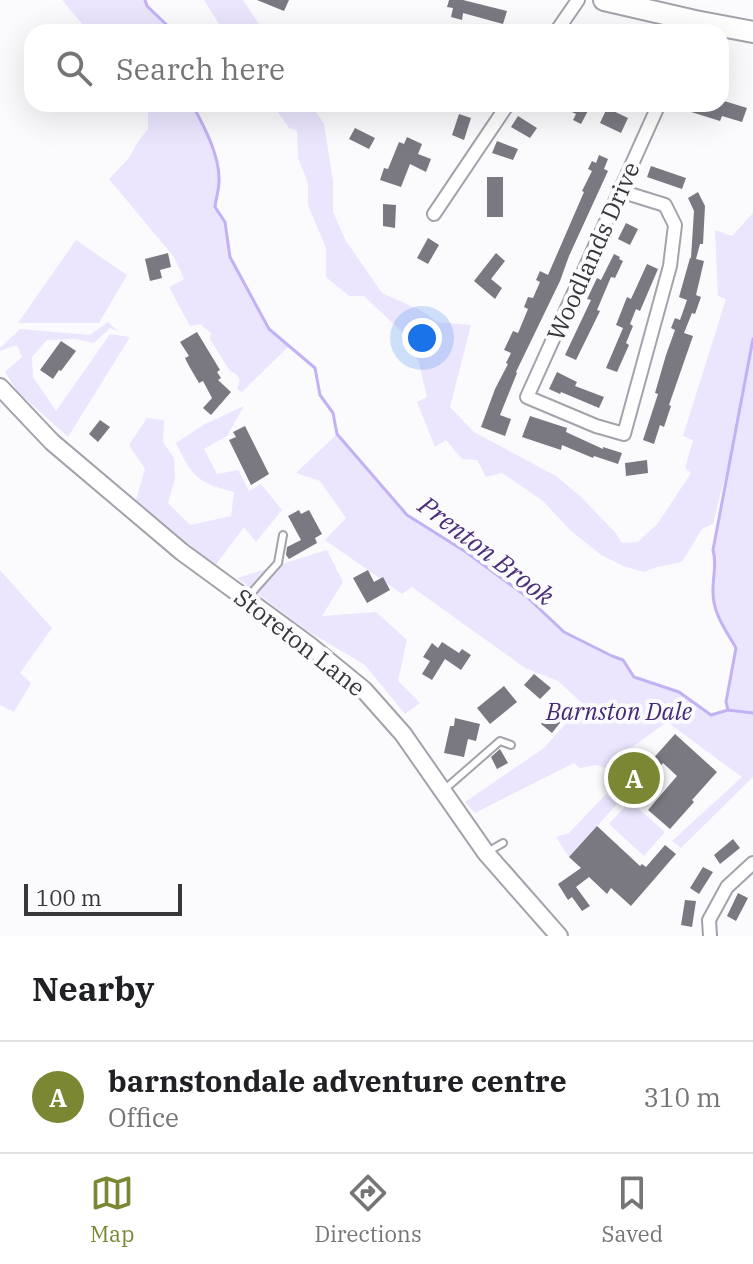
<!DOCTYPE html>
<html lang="en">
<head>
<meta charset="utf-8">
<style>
  body { margin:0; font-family:"IBM Plex Serif",serif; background:#f2f2f2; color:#202124 }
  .scale { position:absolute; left:24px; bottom:20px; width:158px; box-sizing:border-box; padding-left:8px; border:4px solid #373639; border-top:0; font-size:22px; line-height:28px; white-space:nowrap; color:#373639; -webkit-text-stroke:6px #fbfbfe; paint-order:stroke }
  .you { position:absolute; left:422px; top:338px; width:28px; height:28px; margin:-20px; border:6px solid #fff; border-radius:50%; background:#1a73e8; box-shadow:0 0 0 12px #1a73e833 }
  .badge { display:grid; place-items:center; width:52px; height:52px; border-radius:50%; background:#7c8734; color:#fff; font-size:26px; font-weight:700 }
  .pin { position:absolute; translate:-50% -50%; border:4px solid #fff; box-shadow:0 2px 8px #0006 }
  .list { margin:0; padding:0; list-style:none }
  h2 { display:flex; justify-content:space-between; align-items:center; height:104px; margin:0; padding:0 32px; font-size:34px }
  h2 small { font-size:26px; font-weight:400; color:#757577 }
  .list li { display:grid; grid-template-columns:52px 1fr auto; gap:24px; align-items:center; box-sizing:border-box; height:112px; padding:0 32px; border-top:2px solid #e0e0e0 }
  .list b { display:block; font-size:30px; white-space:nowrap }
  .list p { margin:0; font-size:26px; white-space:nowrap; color:#757577 }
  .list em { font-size:26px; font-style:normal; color:#757577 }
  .icon { flex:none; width:44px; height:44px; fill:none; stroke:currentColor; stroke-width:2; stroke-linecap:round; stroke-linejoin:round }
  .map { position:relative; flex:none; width:753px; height:936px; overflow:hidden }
  .search { position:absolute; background:#fff; box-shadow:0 8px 32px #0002; left:24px; right:24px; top:24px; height:88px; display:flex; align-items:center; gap:20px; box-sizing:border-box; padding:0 28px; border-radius:24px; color:#757577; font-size:30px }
  .sheet { height:216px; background:#fff }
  nav { display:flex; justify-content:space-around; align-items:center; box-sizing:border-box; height:112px; border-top:2px solid #e0e0e0; background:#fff; font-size:22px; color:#757577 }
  nav a { display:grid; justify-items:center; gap:4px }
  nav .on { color:#7c8734 }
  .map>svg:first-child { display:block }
  .green { fill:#ebe6fe }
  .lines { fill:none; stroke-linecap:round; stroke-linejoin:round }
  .stream { stroke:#c3b2f3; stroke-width:3 }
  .building { fill:#7a7880 }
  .service-casing { stroke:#a4a2aa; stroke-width:10 }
  .minor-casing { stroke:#a4a2aa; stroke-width:16 }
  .tertiary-casing { stroke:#a4a2aa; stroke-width:20 }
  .primary-casing { stroke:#a4a2aa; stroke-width:24 }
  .service { stroke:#fff; stroke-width:6 }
  .minor { stroke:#fff; stroke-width:12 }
  .tertiary { stroke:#fff; stroke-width:16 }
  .primary { stroke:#fff; stroke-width:20 }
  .labels { text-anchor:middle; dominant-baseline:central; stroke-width:8; stroke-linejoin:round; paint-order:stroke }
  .street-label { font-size:24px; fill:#373639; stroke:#fbfbfe }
  .park-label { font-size:24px; font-style:italic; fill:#452b76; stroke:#fbfbfe }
  .water-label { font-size:26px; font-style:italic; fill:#4b317c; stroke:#fbfbfe }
</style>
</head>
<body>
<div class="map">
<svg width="753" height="936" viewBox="0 0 753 936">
  <rect width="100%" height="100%" fill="#fbfbfe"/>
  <!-- green -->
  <path class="green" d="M62 0H145L147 6 174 32H89Z
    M204 0H243L264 32H224Z
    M143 104H192C204 126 220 156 219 181 219 190 216 198 215 207L225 222 230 257 241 280 269 329 289 346 242 392 237 389 240 380 236 374 230 371 210 339 211 333 200 324 190 326 169 287 184 279 174 257 109 179 129 158 137 143 148 129V113Z
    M272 104H311L324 124 333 181V212L346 241 382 293 422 311 437 322 471 325 450 407 474 432 556 476 580 496 615 532 622 543 638 542 658 523 691 473 685 468 693 440 683 436 726 299 718 296 715 230 732 236 753 213V777L681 848 672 841 742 777 667 722 625 752 612 770 596 765 580 768 574 763 475 813 465 802 544 748 583 704 558 681 525 668 412 587 402 594 325 540 346 518 320 481 296 473 337 434 407 515 466 552 526 596 564 632 612 656 623 660 634 677 679 692 711 715 728 710 726 702 736 648C725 629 712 612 713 589 713 575 717 563 713 550L731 453 713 524 702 529 682 562 657 567 644 572 623 566 601 555 570 530 543 501 502 473 486 477 477 460 462 459 446 440 435 447 417 402 427 397 419 363 402 332 364 296H349L326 277V248L308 205V183L298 158 297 131 289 128Z
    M76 240 127 275 99 323H18Z
    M108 322 118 331 110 328 94 343 76 339 47 340 32 357 33 377 56 411 110 334 130 337 68 437 17 391 5 372 22 357 17 345 0 351V348L20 329 90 335Z
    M244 406 227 436 204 449 217 474 238 470 249 491 261 484 282 510 256 542 244 527 215 566 136 500 145 469 129 445 147 418 164 420 163 442 174 458 175 479 168 503 190 525 231 516 234 492C197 483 192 476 176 443L203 425Z
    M327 550 343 582 322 616 376 612 407 640 398 681 420 703 405 714 365 665 306 630 237 578Z
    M0 570 52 628 20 673 31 683 14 712 0 705Z
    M606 794 617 804 569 857 556 837 569 833Z
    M630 801 665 832 644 856 609 824Z"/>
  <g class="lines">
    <!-- stream -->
    <path class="stream" d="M145 0 147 6 174 32
      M192 104C204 126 220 156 219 181 219 190 216 198 215 207L225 222 230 257 269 329 315 368 320 395 333 413 337 434 407 515 466 552 526 596 564 632 612 656 623 660 634 677 679 692 711 715 728 710 753 713
      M728 710 726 702 736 648C725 629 712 612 713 589 713 575 717 563 713 550L753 339"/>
  </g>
  <!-- building -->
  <path class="building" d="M257 0H289L284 11Z
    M449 0H463L507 11 503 24 463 13 462 20 451 17 453 8 447 7Z
    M721 100 747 108 742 122 722 116 720 121 672 106V104H721Z
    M556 104H583L590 107 581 124 573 120 576 114Z
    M607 108 628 118 621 133 600 123Z
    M459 114 471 118 464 140 452 135Z
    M518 116 537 128 530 138 511 127Z
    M355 128 375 138 369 149 349 139Z
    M407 137 422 144 418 154 431 159 426 172 410 164 401 187 380 180 384 168 388 169 399 142 404 144Z
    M497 141 518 149 513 160 492 153Z
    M599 155 608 159 604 169 608 171 569 256 560 281 516 372 517 373 500 415 511 419 505 436 481 427 495 389 508 364 506 363 511 353 504 350 513 331 518 333 528 309 524 307 528 297 533 298 540 282 536 280 540 271 548 275 584 192 582 191 592 171 588 169 592 161 596 163Z
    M651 166 686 178 682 189 647 177Z
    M487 177H503V217H487Z
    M698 192 705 206 703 244H700L696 259 704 261 696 295 701 297 695 314 692 313 684 333 693 336 669 405 671 406 664 427 660 425 654 444 643 440 658 394 655 393 666 355 675 330 671 328 675 318 680 320 687 300 679 297 690 258H691L694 211 688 198Z
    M383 204 396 205 395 228 383 226Z
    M626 223 638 229 630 245 618 239Z
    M428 238 439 245 428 264 417 258Z
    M168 253 171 267 160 270 162 278 150 281 145 259Z
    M496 253 505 261 491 279 502 288 495 299 474 281Z
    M614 254 620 257 619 259 623 261 615 278 611 277 597 310 600 311 576 360 565 355 591 300 587 299 597 278 601 280Z
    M647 264 658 269 640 311 636 309 630 324 633 326 626 343 629 345 617 372 606 368 623 328 616 325 627 297 631 299Z
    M197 332 220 370 217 372 221 378 218 380 231 392 211 415 203 408 212 398 203 381 199 383 189 366 185 358 189 356 180 342Z
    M61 341 76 351 61 371 59 370 53 379 40 370Z
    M557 372 577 382 575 386 604 397 599 408 561 392 560 394 549 389Z
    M530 416 567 428 566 432 603 449V447L622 453 618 464 594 456 593 458 562 445 561 450 522 437Z
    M100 420 110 427 98 442 89 434Z
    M245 426 269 474 251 485 229 440 236 437 233 432Z
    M647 460 648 473 626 476 625 463Z
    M299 510 301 514 309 510 322 534 315 538 317 543 289 559 286 555 287 547 301 540 288 516Z
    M368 570 374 582 383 577 390 590 367 603 353 578Z
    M442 642 459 653 462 649 471 655 461 670 445 659 432 680 422 674 430 661 423 657 432 643 438 648Z
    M534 674 551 688 540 699 524 685Z
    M504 686 517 702 490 724 477 708Z
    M557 706 567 714 552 733 541 724Z
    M455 718 480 724 476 741 468 739 464 757 444 753 450 726H454Z
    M675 734 717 772 692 800 694 802 670 829 648 810 677 776 663 763 631 799 612 782 638 751 650 762Z
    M500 749 508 763 497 769 491 757Z
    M597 826 640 866 642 864 646 867 665 845 676 854 631 906 611 888 607 894 589 877 576 887 590 906 582 911 572 897 568 900 558 884 581 868 569 857Z
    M733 839 740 848 720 864 714 855Z
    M703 867 713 872 699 894 690 888Z
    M738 893 748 898 736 921 727 916Z
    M685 900 696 901 692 927 681 925Z"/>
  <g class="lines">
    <defs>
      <path id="service" d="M247 598 278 563 283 535
        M445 789 500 741 511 745
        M489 851 503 843"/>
      <path id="minor" d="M556 32 578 0
        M620 191 665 205 675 225 670 266 624 434 596 426 527 397 659 104
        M434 214 508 104
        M710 936 709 920 727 887 753 863"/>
      <path id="tertiary" d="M0 387 52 442 182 552 309 645 364 690 403 734 486 853 559 936"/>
      <path id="primary" d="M604 0 695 21 753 32"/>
    </defs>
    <!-- service casing -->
    <use href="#service" class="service-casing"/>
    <!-- minor casing -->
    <use href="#minor" class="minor-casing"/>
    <!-- tertiary casing -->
    <use href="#tertiary" class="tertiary-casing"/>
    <!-- primary casing -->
    <use href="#primary" class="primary-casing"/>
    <!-- service -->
    <use href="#service" class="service"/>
    <!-- minor -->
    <use href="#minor" class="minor"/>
    <!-- tertiary -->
    <use href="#tertiary" class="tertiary"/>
    <!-- primary -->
    <use href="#primary" class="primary"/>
  </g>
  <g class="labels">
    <!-- street labels -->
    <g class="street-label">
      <text transform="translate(593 251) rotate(-66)">Woodlands Drive</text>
      <text transform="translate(300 642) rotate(38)">Storeton Lane</text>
    </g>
    <!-- park labels -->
    <g class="park-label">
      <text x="619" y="711">Barnston Dale</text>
    </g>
    <!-- water labels -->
    <g class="water-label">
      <text transform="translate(487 550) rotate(37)">Prenton Brook</text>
    </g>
  </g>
</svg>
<div class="scale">100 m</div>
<div class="you"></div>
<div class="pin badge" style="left:634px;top:778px">A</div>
<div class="search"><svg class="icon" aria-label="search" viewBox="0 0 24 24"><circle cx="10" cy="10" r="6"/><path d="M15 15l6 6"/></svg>Search here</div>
</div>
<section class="sheet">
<h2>Nearby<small></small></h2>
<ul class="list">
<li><span class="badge">A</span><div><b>barnstondale adventure centre</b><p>Office</p></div><em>310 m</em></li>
</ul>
</section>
<nav>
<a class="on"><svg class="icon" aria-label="map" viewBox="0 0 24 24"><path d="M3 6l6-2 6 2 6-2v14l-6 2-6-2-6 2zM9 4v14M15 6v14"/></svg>Map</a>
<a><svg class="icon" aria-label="directions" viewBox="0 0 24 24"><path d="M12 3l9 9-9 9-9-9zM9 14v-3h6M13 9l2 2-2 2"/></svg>Directions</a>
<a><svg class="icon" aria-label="saved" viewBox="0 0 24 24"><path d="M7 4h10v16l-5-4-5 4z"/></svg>Saved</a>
</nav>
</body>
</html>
